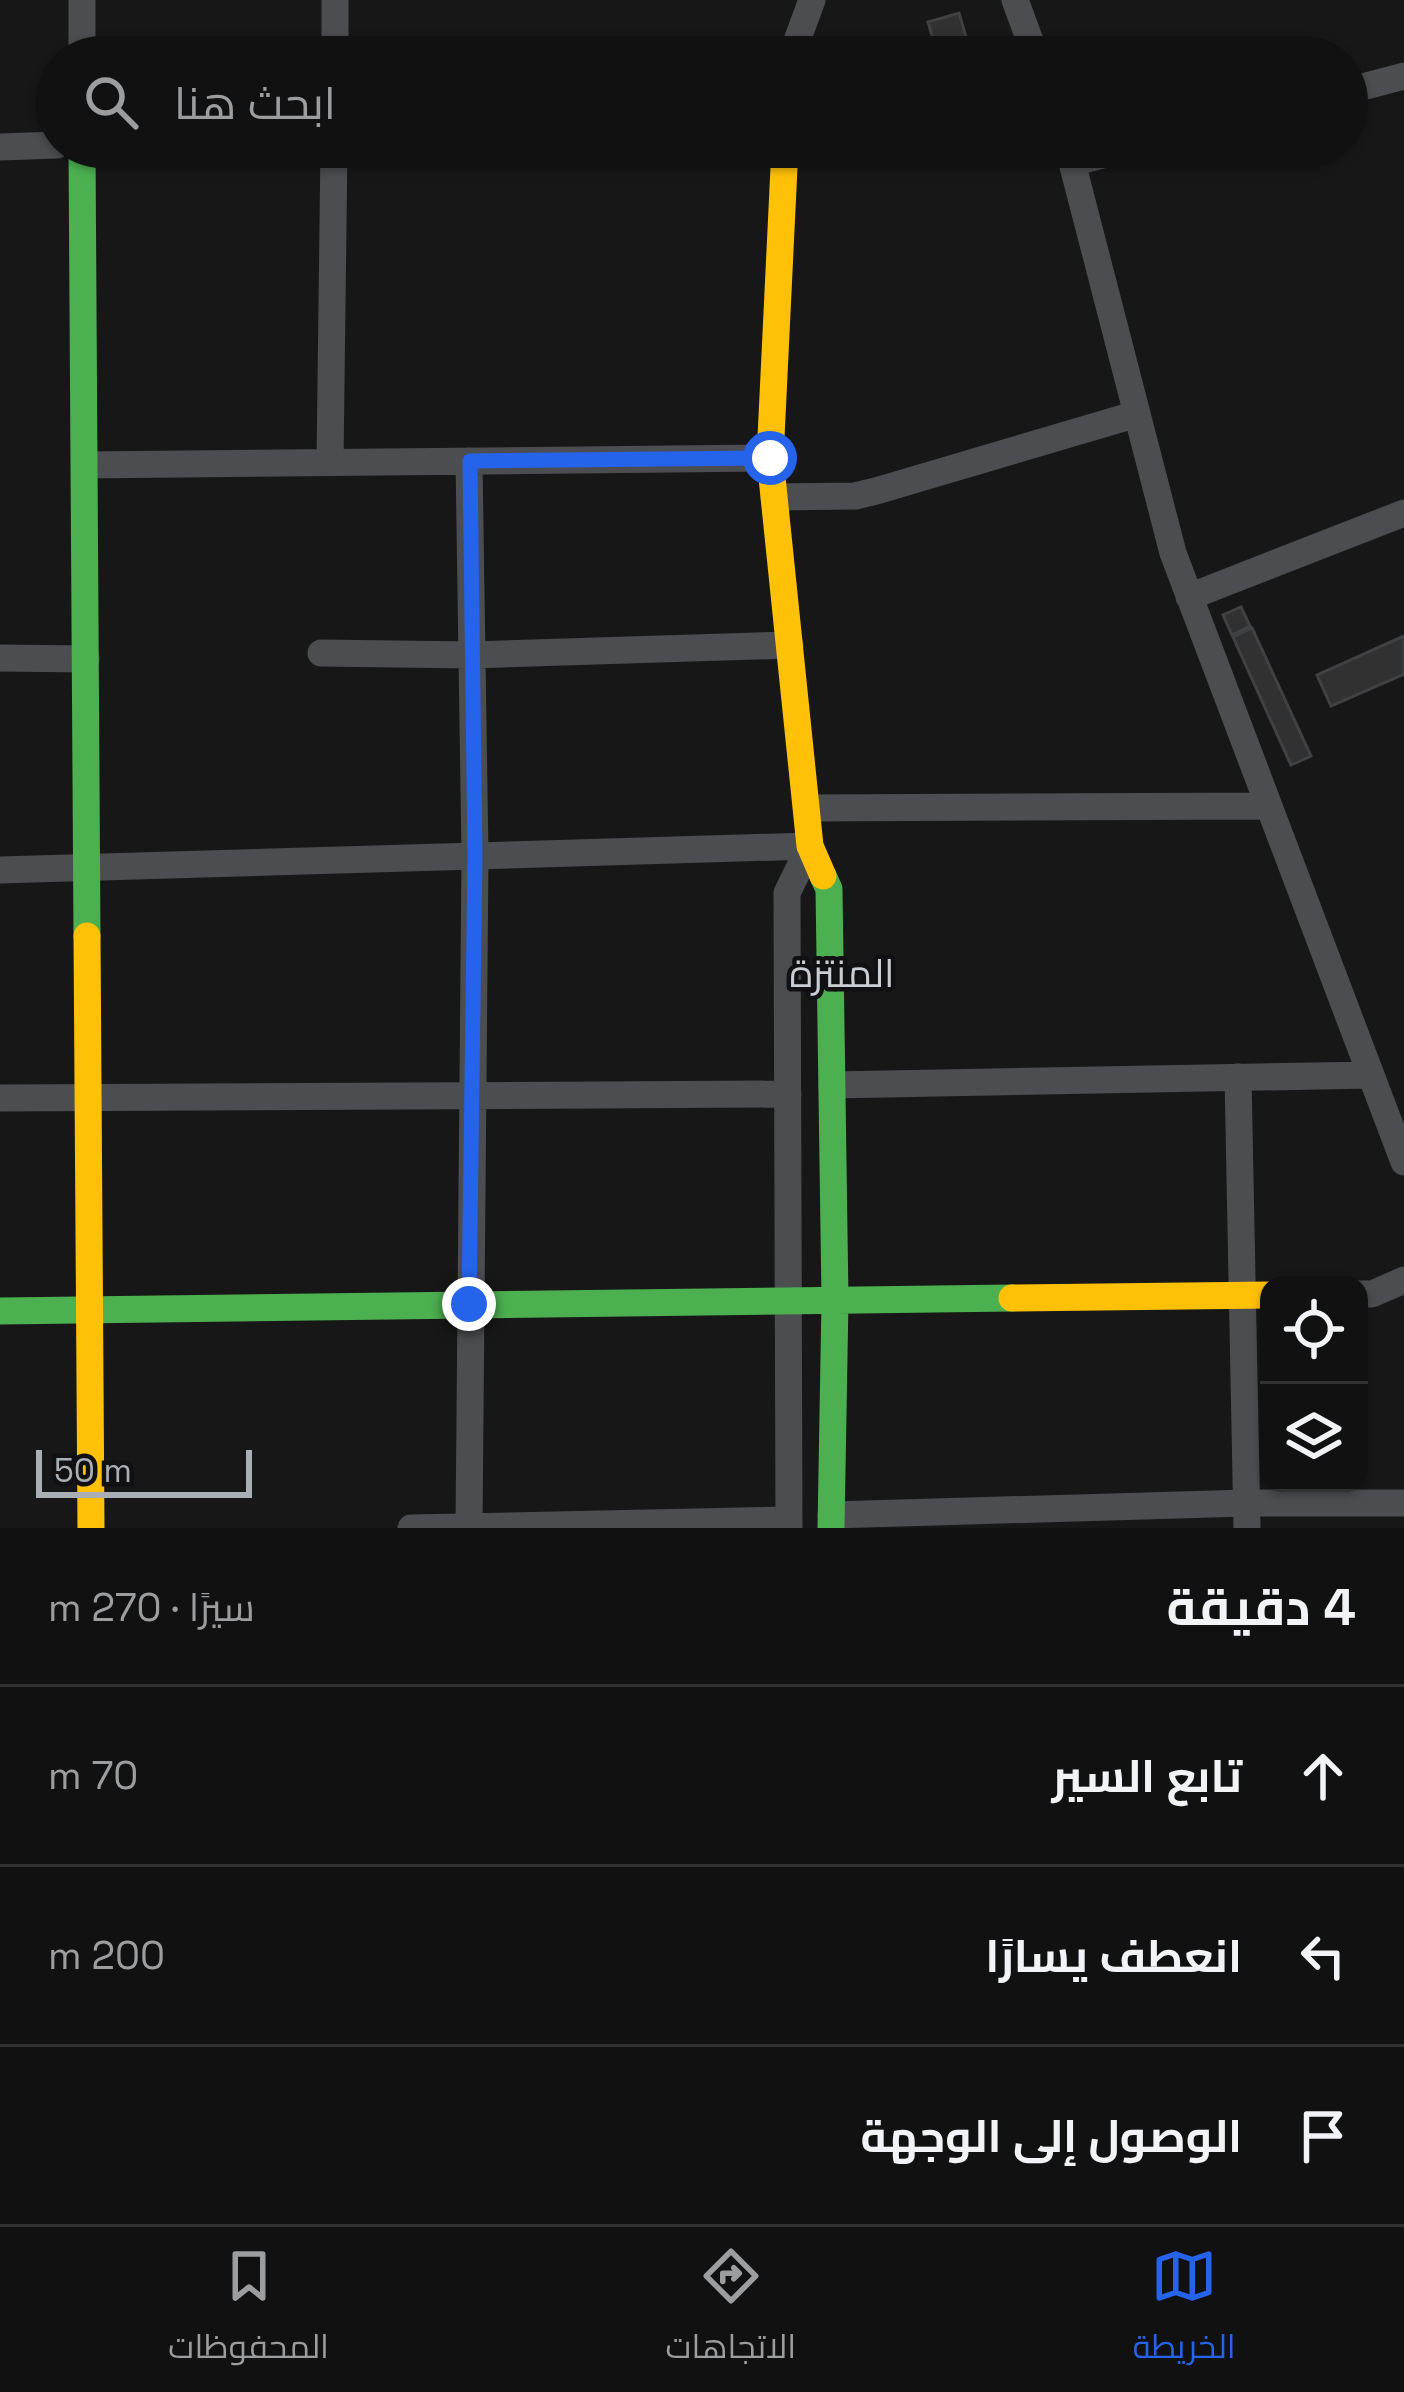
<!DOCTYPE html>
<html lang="ar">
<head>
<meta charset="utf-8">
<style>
  body { margin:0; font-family:"Space Grotesk",Cairo,sans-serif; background:#1a1a1a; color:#f1f3f6; direction:rtl }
  .controls { position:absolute; right:36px; bottom:36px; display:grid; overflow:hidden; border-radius:24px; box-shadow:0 3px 9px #0004 }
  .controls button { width:108px; height:108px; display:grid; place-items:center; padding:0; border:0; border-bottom:3px solid #303131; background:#111; color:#f1f3f6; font:60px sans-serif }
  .scale { position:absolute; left:36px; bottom:30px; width:216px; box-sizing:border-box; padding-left:12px; border:6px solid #aaafb6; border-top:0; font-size:33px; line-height:42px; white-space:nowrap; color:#aaafb6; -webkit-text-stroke:9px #111113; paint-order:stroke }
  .stop { position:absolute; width:36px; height:36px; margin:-27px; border:9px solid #2563eb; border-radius:50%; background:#fff }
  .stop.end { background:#2563eb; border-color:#fff; box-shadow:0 3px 12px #0008 }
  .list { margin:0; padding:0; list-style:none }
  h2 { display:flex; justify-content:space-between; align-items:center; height:156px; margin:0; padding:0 48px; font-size:51px }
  h2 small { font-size:39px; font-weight:400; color:#9c9d9f }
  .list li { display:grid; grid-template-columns:78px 1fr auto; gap:36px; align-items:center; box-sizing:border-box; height:180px; padding:0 48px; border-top:3px solid #303131 }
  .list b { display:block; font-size:45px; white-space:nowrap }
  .list em { font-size:39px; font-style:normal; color:#9c9d9f }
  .icon { flex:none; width:66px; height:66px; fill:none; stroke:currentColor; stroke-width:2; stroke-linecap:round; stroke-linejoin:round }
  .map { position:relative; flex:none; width:1404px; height:1528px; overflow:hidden; direction:ltr }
  .search { position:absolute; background:#111; box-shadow:0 3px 9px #0004; left:36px; right:36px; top:36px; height:132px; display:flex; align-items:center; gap:30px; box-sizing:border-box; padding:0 42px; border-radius:66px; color:#9c9d9f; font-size:45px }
  .sheet { height:696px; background:#111 }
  nav { display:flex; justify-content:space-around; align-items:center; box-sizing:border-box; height:168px; border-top:3px solid #303131; background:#111; font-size:33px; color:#9c9d9f }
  nav a { display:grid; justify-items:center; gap:6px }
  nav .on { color:#2563eb }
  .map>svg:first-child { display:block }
  .building { fill:#313132; stroke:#404143; stroke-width:3 }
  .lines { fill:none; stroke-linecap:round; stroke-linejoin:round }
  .street { stroke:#4c4d50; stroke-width:27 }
  .fast { stroke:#4caf50; stroke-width:27 }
  .slow { stroke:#ffc107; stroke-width:27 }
  .route { stroke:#2563eb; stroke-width:15 }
  .labels { text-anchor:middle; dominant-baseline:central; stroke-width:9; stroke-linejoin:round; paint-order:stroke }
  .neighbourhood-label { font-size:39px; fill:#cacdd3; stroke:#111113 }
</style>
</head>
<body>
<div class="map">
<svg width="1404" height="1528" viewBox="0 0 1404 1528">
  <rect width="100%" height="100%" fill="#171717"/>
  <!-- building -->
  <path class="building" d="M959 13 966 37 935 46 928 22Z
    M1241 607 1250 626 1232 635 1223 615Z
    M1252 628 1311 756 1291 765 1233 637Z
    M1404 636V674L1331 706 1317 675Z"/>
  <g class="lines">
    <!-- street -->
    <path class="street" d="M82 0V57
      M1015 0 1036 57
      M335 57V0
      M791 57 812 0
      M1347 91 1404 76
      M0 147 57 145
      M1068 147 1173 553 1404 1162
      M1072 163 1134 147
      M330 462 334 147
      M85 465 770 458
      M774 497 855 496 876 491 1137 414
      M1189 597 1404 513
      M321 653 471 655 790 645
      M0 658 86 659
      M807 808 1269 806
      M0 870 810 846 787 893 789 1528
      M1238 1077 1247 1528
      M832 1085 1371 1075
      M0 1098 788 1094
      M1359 1294H1372L1404 1280
      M831 1515 1247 1503H1404
      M411 1528 789 1520
      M469 1528 475 856 469 461"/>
    <!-- fast -->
    <path class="fast" d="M82 147 87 936
      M823 876 829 889 835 1300 831 1528
      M0 1311 1012 1298"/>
    <!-- slow -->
    <path class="slow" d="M785 147 770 458 810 846 823 876
      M87 936 91 1528
      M1012 1298 1269 1295"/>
  </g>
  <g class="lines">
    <!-- route -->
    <path class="route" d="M469 1304 475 856 470 461 770 458"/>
  </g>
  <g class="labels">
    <!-- neighbourhood labels -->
    <g class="neighbourhood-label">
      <text x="842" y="973">المنتزة</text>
    </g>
  </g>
</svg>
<div class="controls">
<button><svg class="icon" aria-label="locate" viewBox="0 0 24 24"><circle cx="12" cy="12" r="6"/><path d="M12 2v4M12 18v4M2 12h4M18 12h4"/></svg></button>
<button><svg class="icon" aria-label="layers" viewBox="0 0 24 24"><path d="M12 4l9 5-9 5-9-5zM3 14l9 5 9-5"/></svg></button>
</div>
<div class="scale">50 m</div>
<div class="stop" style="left:770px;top:458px"></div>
<div class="stop end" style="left:469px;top:1304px"></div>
<div class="search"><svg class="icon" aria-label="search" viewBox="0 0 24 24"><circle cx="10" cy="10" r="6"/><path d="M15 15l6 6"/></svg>ابحث هنا</div>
</div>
<section class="sheet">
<h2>4 دقيقة<small>سيرًا · 270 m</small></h2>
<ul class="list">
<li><svg class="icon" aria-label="ahead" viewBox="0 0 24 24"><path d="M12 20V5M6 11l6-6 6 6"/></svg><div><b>تابع السير</b></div><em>70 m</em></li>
<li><svg class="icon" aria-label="left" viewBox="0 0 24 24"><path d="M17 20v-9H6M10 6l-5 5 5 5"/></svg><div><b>انعطف يسارًا</b></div><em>200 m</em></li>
<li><svg class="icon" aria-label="arrive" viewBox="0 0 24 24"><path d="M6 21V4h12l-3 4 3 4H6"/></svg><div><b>الوصول إلى الوجهة</b></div></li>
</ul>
</section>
<nav>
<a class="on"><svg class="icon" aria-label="map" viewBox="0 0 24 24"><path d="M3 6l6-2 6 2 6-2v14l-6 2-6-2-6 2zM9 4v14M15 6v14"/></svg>الخريطة</a>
<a><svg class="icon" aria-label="directions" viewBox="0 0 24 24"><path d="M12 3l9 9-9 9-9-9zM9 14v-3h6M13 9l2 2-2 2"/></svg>الاتجاهات</a>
<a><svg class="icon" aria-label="saved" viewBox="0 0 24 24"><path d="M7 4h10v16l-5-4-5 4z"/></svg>المحفوظات</a>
</nav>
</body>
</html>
